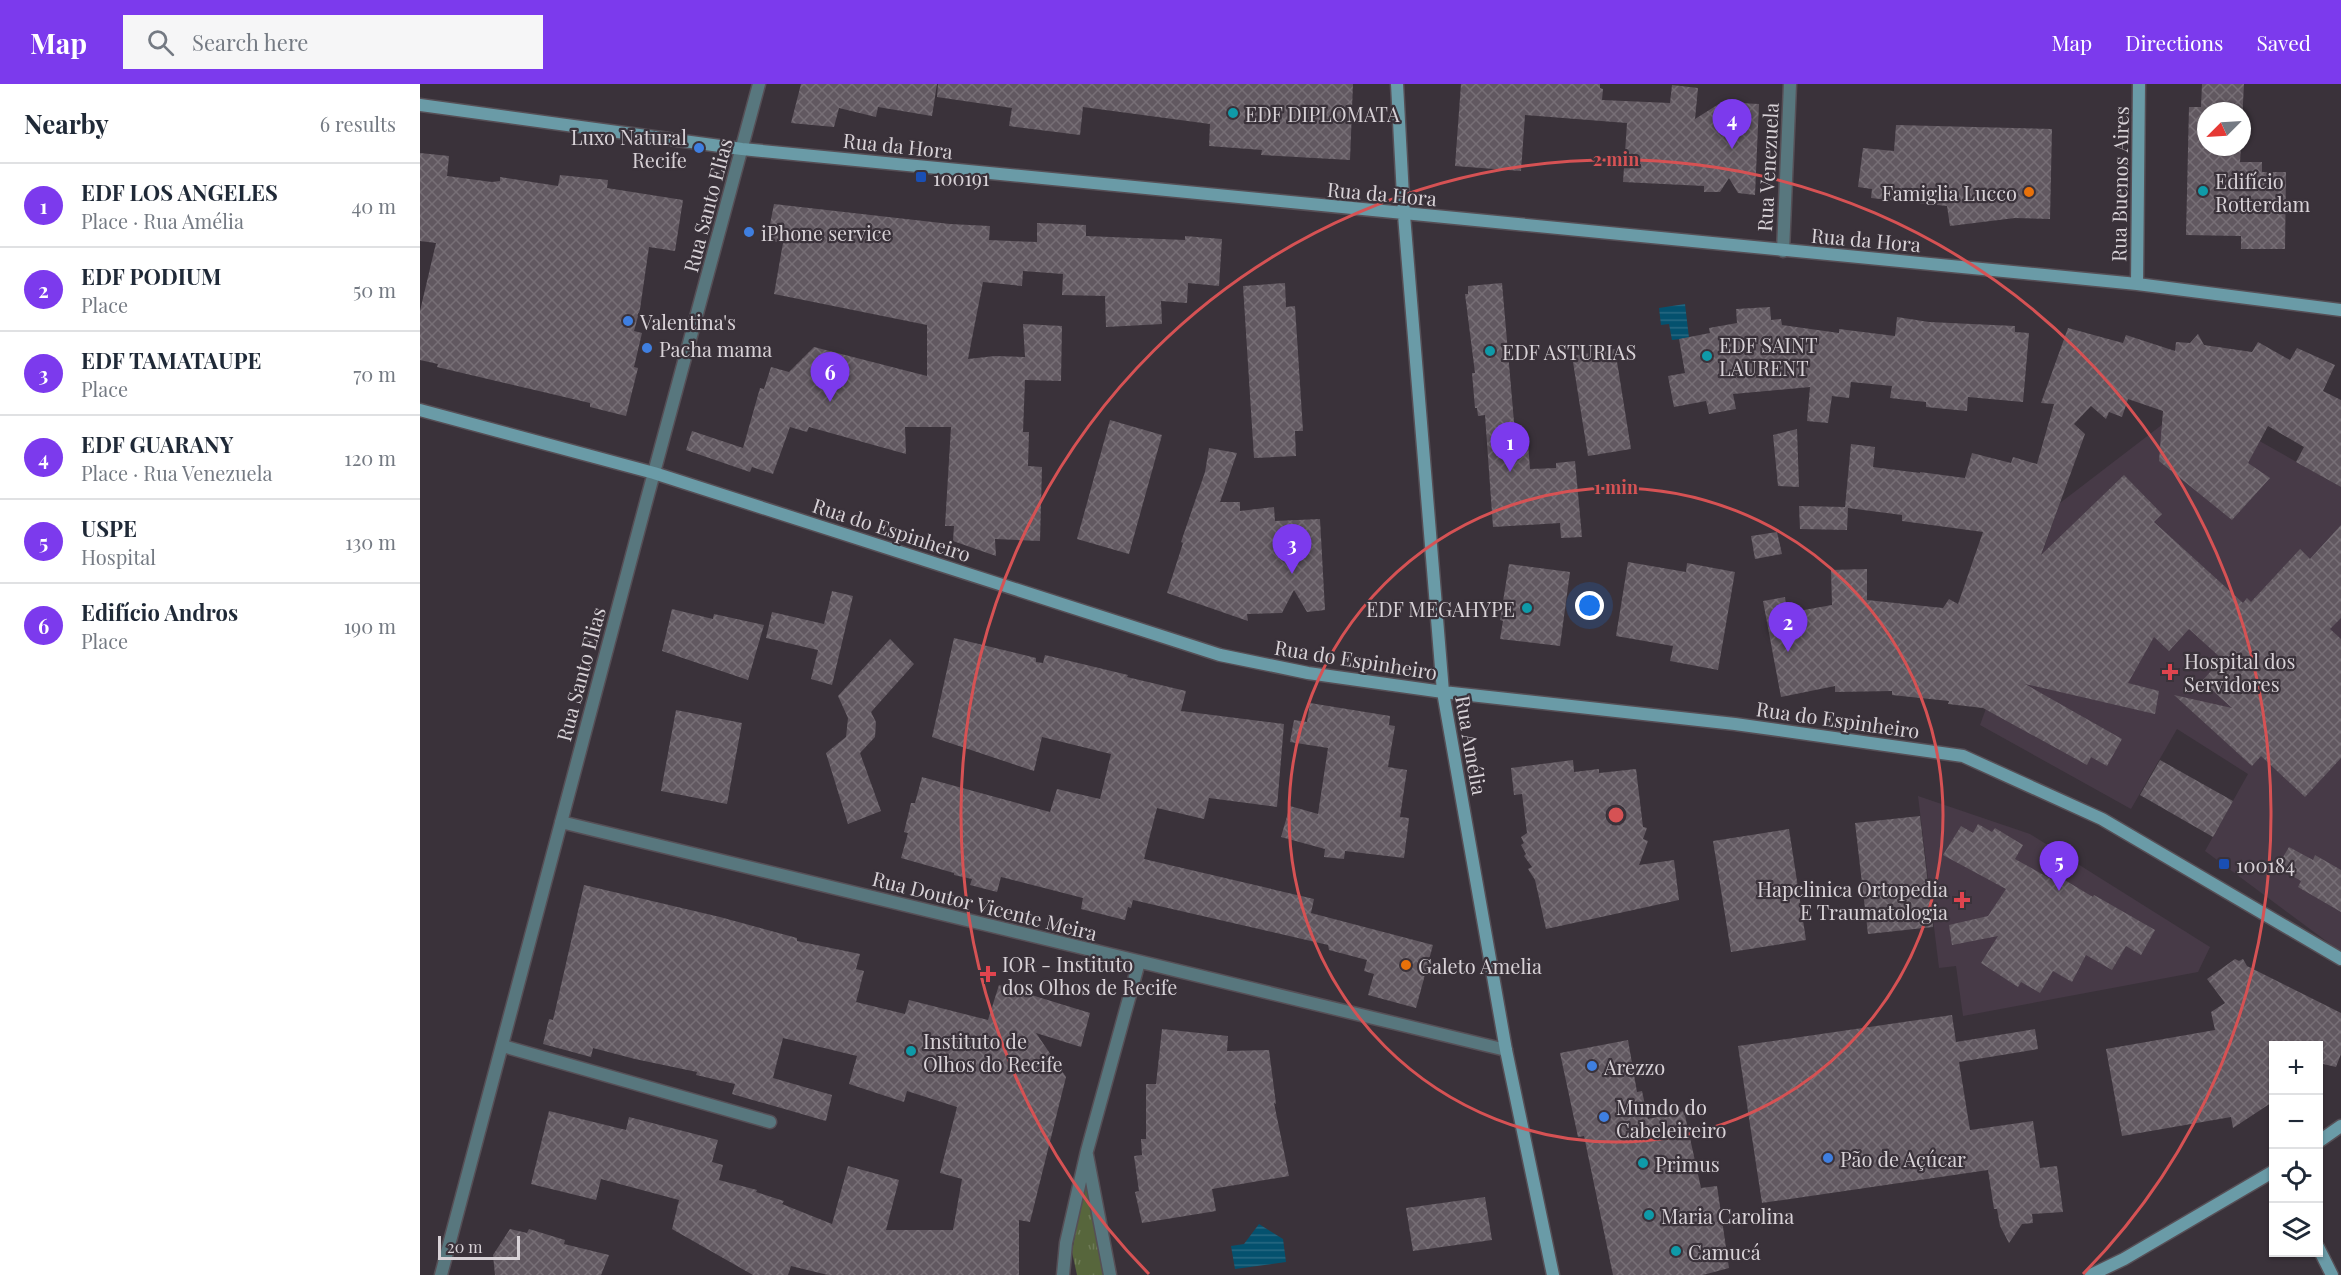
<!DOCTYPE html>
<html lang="en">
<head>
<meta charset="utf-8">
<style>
  body { margin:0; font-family:"Playfair Display",serif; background:#f6f6f7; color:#1f2937 }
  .controls { position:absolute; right:18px; bottom:18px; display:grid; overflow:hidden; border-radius:0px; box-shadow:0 2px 4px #0004 }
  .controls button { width:54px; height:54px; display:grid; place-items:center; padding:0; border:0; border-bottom:2px solid #e0e1e3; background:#fff; color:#1f2937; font:30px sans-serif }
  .compass { position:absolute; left:1777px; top:18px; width:54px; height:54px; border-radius:50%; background:#fff; box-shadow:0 2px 4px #0004; rotate:246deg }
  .scale { position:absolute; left:18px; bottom:15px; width:82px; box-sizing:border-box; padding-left:6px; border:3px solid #d8d2d7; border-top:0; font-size:16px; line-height:21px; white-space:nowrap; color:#d8d2d7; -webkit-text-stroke:4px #3a323a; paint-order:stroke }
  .you { position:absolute; left:1170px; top:522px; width:21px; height:21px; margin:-15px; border:4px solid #fff; border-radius:50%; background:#1a73e8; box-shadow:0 0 0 9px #1a73e833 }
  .badge { display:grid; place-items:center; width:39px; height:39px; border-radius:50%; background:#7c3aed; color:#fff; font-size:20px; font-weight:700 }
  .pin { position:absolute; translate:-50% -50px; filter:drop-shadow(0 2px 3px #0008) }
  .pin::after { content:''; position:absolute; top:32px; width:21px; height:18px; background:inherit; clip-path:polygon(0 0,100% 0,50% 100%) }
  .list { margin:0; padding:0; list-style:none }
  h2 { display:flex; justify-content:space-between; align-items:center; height:78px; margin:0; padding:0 24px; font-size:26px }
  h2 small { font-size:20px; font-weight:400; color:#747a83 }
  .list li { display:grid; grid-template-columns:39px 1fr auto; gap:18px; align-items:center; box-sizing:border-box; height:84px; padding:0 24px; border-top:2px solid #e0e1e3 }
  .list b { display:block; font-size:22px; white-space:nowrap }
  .list p { margin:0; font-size:20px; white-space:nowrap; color:#747a83 }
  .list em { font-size:20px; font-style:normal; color:#747a83 }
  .icon { flex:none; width:33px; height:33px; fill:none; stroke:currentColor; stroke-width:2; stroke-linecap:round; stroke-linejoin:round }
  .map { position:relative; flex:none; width:1921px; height:1191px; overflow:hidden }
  header { display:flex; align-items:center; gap:36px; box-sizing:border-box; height:84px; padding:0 30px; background:#7c3aed; color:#fff }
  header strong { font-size:28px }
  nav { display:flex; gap:33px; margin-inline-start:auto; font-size:21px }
  .search { width:420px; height:54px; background:#f6f6f7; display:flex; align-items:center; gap:15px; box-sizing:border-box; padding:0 21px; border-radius:0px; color:#747a83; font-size:22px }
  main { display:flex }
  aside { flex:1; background:#fff }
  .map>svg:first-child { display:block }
  .built { fill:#473a47 }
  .grass { fill:url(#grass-tufts) }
  .water { fill:url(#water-rules) }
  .building { fill:url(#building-cross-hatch) }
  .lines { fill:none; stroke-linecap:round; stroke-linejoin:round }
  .street-casing { stroke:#564f56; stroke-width:15 }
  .secondary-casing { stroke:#564f56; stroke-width:15 }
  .street { stroke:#58777e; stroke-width:12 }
  .secondary { stroke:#6a9ba7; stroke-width:12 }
  .ring { fill:none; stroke:#d65254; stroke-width:3 }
  .culture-dot { fill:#0f9aa8; stroke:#3a323a; stroke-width:2 }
  .shop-dot { fill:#3f7fe0; stroke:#3a323a; stroke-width:2 }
  .transit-dot { fill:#1a4fb4; stroke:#3a323a; stroke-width:2 }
  .food-dot { fill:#e8710a; stroke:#3a323a; stroke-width:2 }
  .health-dot { fill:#e0444e; stroke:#3a323a; stroke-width:2 }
  .labels { text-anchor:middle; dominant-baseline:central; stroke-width:4.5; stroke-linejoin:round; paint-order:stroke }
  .poi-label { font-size:20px; fill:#d8d2d7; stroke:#3a323a; text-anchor:start }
  .street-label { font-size:20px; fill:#d8d2d7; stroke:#3a323a }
  .centre { fill:#d65254; stroke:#3a323a; stroke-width:3 }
  .ring-label { font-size:18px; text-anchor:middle; font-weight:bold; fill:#d65254; stroke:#3a323a; stroke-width:4.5; stroke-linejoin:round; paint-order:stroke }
</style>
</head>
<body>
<header>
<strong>Map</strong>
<div class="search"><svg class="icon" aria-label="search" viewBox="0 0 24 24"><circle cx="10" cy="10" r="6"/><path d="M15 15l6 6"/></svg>Search here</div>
<nav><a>Map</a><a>Directions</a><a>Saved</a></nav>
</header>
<main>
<aside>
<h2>Nearby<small>6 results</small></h2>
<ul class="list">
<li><span class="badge">1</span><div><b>EDF LOS ANGELES</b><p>Place · Rua Amélia</p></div><em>40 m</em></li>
<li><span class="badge">2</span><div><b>EDF PODIUM</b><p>Place</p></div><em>50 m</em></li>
<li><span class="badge">3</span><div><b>EDF TAMATAUPE</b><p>Place</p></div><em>70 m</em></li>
<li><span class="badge">4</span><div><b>EDF GUARANY</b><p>Place · Rua Venezuela</p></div><em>120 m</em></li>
<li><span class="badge">5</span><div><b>USPE</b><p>Hospital</p></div><em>130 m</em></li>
<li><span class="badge">6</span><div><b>Edifício Andros</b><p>Place</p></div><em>190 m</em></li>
</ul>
</aside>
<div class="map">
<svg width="1921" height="1191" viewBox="0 0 1921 1191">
  <defs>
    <pattern id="grass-tufts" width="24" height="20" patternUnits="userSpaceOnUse" patternTransform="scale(1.5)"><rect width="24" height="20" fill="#57663c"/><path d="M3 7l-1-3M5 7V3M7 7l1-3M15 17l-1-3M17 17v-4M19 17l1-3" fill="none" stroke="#6e7b57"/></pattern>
    <pattern id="water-rules" width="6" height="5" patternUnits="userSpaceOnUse" patternTransform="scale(1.5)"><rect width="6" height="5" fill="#04516e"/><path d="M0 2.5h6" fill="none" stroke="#286982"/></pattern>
    <pattern id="building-cross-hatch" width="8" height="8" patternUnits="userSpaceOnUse" patternTransform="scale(1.5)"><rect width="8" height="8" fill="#615860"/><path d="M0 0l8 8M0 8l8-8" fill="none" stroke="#776f76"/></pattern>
  </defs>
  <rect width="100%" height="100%" fill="#3a323a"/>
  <!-- built -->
  <path class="built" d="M1743 340 1827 350 1921 403V868L1785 767 1828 690 1757 645 1711 725 1560 641 1640 419Z
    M1498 712 1610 750 1790 863 1778 888 1543 932 1536 882 1519 884Z"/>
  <!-- grass -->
  <path class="grass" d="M667 1080 690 1191H657L652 1168Z"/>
  <!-- water -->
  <path class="water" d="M1265 220 1269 254 1252 256 1249 240 1241 241 1239 224Z
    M839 1140 863 1155 866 1178 815 1185 811 1162 824 1160Z"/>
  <!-- building -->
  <path class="building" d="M381 0H517L512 32 458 23 456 33 419 24 414 43 371 39Z
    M518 0H933L930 76 841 71 842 66 789 62 790 40 663 23 660 51 589 42 592 24 517 13Z
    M1041 0H1180V4L1183 5 1182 16 1250 19 1252 1 1278 4 1275 35 1302 18 1339 20 1335 111 1318 109 1309 94 1300 108H1284V102L1203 98 1207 39 1105 31 1101 87 1035 82Z
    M1782 0H1824L1822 38V27H1786V63H1821L1820 78H1842V88H1866L1865 165H1821V152L1766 151 1769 23H1781Z
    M1476 41 1632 45 1630 135 1595 134 1530 142 1527 122 1451 114 1452 105 1438 103 1443 64 1474 67Z
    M0 69 29 72 27 92 72 98 80 97V93L138 102 140 91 188 96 187 104 263 116 255 167 229 163 220 225 214 247 222 249 214 283 218 284 206 332 170 323V319L17 283 18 280 0 276V227L16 159 0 157Z
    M354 120 530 140 570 142 569 156 617 158V139L666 141V152L765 156V152L802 155 799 202 768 199 767 219 741 217 742 240 686 243 685 212 642 211 643 190 603 187 602 202 563 198 548 275 575 272 605 273 603 240 642 242 641 297 605 296 603 348H609L608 382 622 383 620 457 575 455 576 472 533 457 534 442H525L531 343H485L486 370 389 343 387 348 370 343 353 390 332 383 330 388 266 366 272 347 323 364 340 304 344 305 351 283 369 288 394 263 507 292V241L354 210 363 159 347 156Z
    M865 199 866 223 875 222 883 347H875L876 372 834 374 823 202Z
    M1082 199 1096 361 1108 359 1110 385 1136 384V379L1155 377 1162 453 1141 454 1140 439 1073 443 1065 331 1058 332 1057 324H1055L1052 289H1055L1045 210H1048V202Z
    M1350 223 1351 236 1361 235 1362 241 1419 249V245L1475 252 1477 233 1509 238 1595 242V248L1609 249 1603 318 1548 313 1547 327 1506 323V318L1470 314 1472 302 1431 298 1429 314 1412 312 1408 339 1387 337 1390 303 1313 310 1316 325 1289 330 1286 317 1254 323 1248 292 1265 289 1259 255 1290 249 1289 244 1317 239 1316 225Z
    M1648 244 1703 259 1706 251 1755 267 1756 258 1770 259 1778 250 1784 261 1832 268 1838 258 1870 276 1877 264 1915 281 1903 307 1921 316V403L1876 378 1884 363 1848 342 1828 379 1850 394 1812 436 1739 377 1743 327 1708 315 1702 333 1689 328 1686 335 1671 322 1654 340 1665 350 1621 471 1704 391 1742 430 1734 438 1823 519 1827 514 1831 518 1880 465 1890 475 1921 441V534L1910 545 1921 555V674L1885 713 1841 672 1832 682 1754 611 1812 624 1782 597 1802 575 1769 545 1749 567 1734 553 1708 599 1739 607 1735 630 1605 600 1702 655 1687 682 1671 673 1667 681 1563 624 1528 620 1529 617 1472 611V607L1415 608V602L1361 613 1343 517 1365 513 1367 529 1412 521 1411 486 1447 485V516L1523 524 1529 515 1538 520 1563 448 1482 437V431L1428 424 1427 446 1380 445 1379 422 1425 423 1431 360 1455 363 1453 383 1500 389V388L1545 394 1552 369 1591 379 1593 373 1617 380 1634 320 1621 319Z
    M1195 265 1211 365 1168 372 1152 272Z
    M690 336 742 351 709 470 657 455Z
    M1377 345 1379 403 1358 402 1353 351Z
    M789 364 817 369 800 418H820V427L854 423 855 437 900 435 905 526 887 528 874 506 862 529 827 530 828 537 747 509 763 459 761 458 785 388Z
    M1357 448 1362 470 1335 475 1331 452Z
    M1208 478 1266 488 1267 479 1315 488 1298 586 1250 577 1253 562 1196 552Z
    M1089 480 1150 488 1140 562 1080 555 1083 537 1080 536Z
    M412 507 433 512 412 601 391 595 398 566 346 554 352 528 404 540Z
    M252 525 293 535 294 530 344 541 328 596 242 567Z
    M534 554 616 574V578L623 579 625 571 708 591 707 593 766 607 761 627 864 640 857 723 789 714 784 735 737 724 724 775 894 815 891 829 1013 861 996 924 948 911 954 890 944 887 947 876 909 866 908 861 713 816 711 824 708 823 705 836 661 825 663 814 581 793 577 808 550 801 552 795 534 791V789L481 774 488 749 484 748 491 719H495L502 693 630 728 637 705 680 715 691 670 622 653 614 687 512 653Z
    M470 555 494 580 451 628 456 638 455 653 440 669 461 727 428 740 406 669 426 653 428 634 418 612Z
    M890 619 970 632 969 641 975 642 968 683 987 686 980 733 989 734 984 774 925 767 924 775 904 773 905 765 861 753 870 722 898 730 908 664 870 658 874 636 887 638Z
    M256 626 322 639 307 720 241 707Z
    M1153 676 1154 688 1179 685V689L1216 685 1223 743 1227 744 1223 755 1228 757 1219 781 1254 776 1259 816 1126 845 1115 796 1108 785 1112 783 1104 772 1106 770 1101 761 1104 759 1101 753 1107 749 1102 710 1094 711 1091 684Z
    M1740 676 1813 717 1793 753 1720 711Z
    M1500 732 1513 843 1448 850 1435 739Z
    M1558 740 1572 748 1575 744 1603 761 1595 775 1640 800 1643 795 1673 813 1674 811 1735 846 1721 871 1706 862 1692 886 1666 871 1652 898 1633 887 1620 909 1601 898 1598 903 1561 879 1578 852 1532 861 1529 841 1568 832 1586 805 1523 771 1541 742 1553 749Z
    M1369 745 1386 856 1311 868 1293 757Z
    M1869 763 1893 776 1895 771 1921 786V828L1878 803 1881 797 1857 783Z
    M164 801 300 833 377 854V857L440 870 436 885 444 887 436 918 485 930 489 916 568 936 579 901 670 929 661 963 616 949 646 993 610 1138 599 1136V1191H408L371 1182 368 1191H333L252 1145 259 1116 181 1095 176 1116 111 1100 129 1027 206 1046 209 1033 298 1056 292 1078 303 1081 299 1096 337 1106 336 1108 364 1117 362 1120 412 1140 428 1082 479 1096 466 1146H533L542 1095 520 1089 537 1023 487 1007 484 1018 429 1000 437 972 363 954 353 994 412 1011 406 1037 312 1010 315 1000 276 991 277 988 215 975 173 964 171 973 123 960 129 935 133 936Z
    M1815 875 1819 877 1823 875 1827 882 1921 929V970L1916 983 1899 979V962H1854V1017L1813 1044 1811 1033 1702 1052 1686 965 1795 946 1791 928 1805 919 1787 895Z
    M1532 931 1536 958 1615 945 1618 965 1539 978 1550 1046 1613 1037 1620 1084 1637 1082 1643 1128 1612 1130 1613 1139 1602 1140 1589 1159 1580 1142 1577 1125H1574L1568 1086 1342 1119 1318 962Z
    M742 945 808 952 807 967 849 966 856 1020 854 1019 869 1092 792 1105 796 1127 722 1139 715 1108 719 1107 714 1072 722 1071 721 1055H726V1000H736Z
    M1208 956 1217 1008 1222 1007 1228 1035 1264 1027 1281 1104 1297 1102 1309 1184 1283 1191H1193L1164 1052 1158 1053 1140 969Z
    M1065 1113 1072 1156 993 1167 986 1124Z
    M90 1145 107 1149 109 1145 145 1156 144 1160 189 1171 181 1191H75L73 1171Z"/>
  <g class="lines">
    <defs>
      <path id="street" d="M1363 167 1370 0
        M141 738 1086 966
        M83 962 350 1038
        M667 1071 690 1191
        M21 1191 225 422 339 0
        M643 1191 646 1159 667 1067 719 878"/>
      <path id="secondary" d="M977 0 984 131 1023 608 1086 966 1133 1191
        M0 21 322 65 1717 200 1921 226
        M1717 200 1719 0
        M0 326 234 389 800 571 888 589 1023 608 1315 640 1543 672 1682 735 1921 875
        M1898 1058 1921 1042
        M1898 1163 1912 1191
        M1671 1191 1704 1175 1854 1087"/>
    </defs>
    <!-- street casing -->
    <use href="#street" class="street-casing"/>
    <!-- secondary casing -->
    <use href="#secondary" class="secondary-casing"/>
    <!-- street -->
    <use href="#street" class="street"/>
    <!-- secondary -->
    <use href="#secondary" class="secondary"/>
  </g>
  <!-- distance rings -->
  <g class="ring">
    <circle cx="1196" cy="731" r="327"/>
    <path d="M729 1190A655 655 0 1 1 1663 1190"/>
  </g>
  <!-- markers -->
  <g class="culture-dot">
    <circle cx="813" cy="29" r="6"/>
    <circle cx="1783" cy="107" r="6"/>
    <circle cx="1070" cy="267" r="6"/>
    <circle cx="1287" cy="272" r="6"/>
    <circle cx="1107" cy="524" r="6"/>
    <circle cx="491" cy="967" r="6"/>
    <circle cx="1223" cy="1079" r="6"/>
    <circle cx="1229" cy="1131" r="6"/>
    <circle cx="1256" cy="1167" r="6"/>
  </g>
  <g class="shop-dot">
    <circle cx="279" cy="64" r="6"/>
    <circle cx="329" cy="148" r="6"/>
    <circle cx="208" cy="237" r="6"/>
    <circle cx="227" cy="264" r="6"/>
    <circle cx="1172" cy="982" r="6"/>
    <circle cx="1184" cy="1033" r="6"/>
    <circle cx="1408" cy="1074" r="6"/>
  </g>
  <g class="transit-dot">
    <rect x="495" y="87" width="12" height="12" rx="3"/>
    <rect x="1798" y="774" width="12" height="12" rx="3"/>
  </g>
  <g class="food-dot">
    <circle cx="1609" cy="108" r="6"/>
    <circle cx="986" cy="881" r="6"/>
  </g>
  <g class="health-dot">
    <path d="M1747 579h6v6h6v6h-6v6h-6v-6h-6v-6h6z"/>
    <path d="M1539 807h6v6h6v6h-6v6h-6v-6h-6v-6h6z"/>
    <path d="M565 881h6v6h6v6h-6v6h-6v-6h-6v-6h6z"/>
  </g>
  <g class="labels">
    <!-- poi labels -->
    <g class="poi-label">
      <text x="825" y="29">EDF DIPLOMATA</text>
      <text x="267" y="52" text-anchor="end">Luxo Natural<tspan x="267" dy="23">Recife</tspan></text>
      <text x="513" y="93">100191</text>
      <text x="1795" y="96">Edifício<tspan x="1795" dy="23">Rotterdam</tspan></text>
      <text x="1597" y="108" text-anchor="end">Famiglia Lucco</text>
      <text x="341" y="148">iPhone service</text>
      <text x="220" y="237">Valentina's</text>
      <text x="1299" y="260">EDF SAINT<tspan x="1299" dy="23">LAURENT</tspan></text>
      <text x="239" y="264">Pacha mama</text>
      <text x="1082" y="267">EDF ASTURIAS</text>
      <text x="1095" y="524" text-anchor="end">EDF MEGAHYPE</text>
      <text x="1764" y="576">Hospital dos<tspan x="1764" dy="23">Servidores</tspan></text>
      <text x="1816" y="780">100184</text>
      <text x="1528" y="804" text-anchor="end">Hapclinica Ortopedia<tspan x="1528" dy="23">E Traumatologia</tspan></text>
      <text x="582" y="879">IOR - Instituto<tspan x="582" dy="23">dos Olhos de Recife</tspan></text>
      <text x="998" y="881">Galeto Amelia</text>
      <text x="503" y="956">Instituto de<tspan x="503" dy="23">Olhos do Recife</tspan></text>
      <text x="1184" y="982">Arezzo</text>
      <text x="1196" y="1022">Mundo do<tspan x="1196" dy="23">Cabeleireiro</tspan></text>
      <text x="1420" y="1074">Pão de Açúcar</text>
      <text x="1235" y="1079">Primus</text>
      <text x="1241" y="1131">Maria Carolina</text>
      <text x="1268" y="1167">Camucá</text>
    </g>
    <!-- street labels -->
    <g class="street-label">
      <text transform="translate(478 61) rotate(6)">Rua da Hora</text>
      <text transform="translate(1347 83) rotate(-87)">Rua Venezuela</text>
      <text transform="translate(1699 100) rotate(-89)">Rua Buenos Aires</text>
      <text transform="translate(962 109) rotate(5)">Rua da Hora</text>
      <text transform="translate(287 121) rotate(-75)">Rua Santo Elias</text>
      <text transform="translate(1446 155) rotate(5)">Rua da Hora</text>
      <text transform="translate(472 445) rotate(18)">Rua do Espinheiro</text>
      <text transform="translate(936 575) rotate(9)">Rua do Espinheiro</text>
      <text transform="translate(160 590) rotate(-75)">Rua Santo Elias</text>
      <text transform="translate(1418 635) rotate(8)">Rua do Espinheiro</text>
      <text transform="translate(1052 661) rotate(80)">Rua Amélia</text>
      <text transform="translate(565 821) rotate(14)">Rua Doutor Vicente Meira</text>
    </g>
  </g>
  <circle cx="1196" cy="731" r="9" class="centre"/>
  <g class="ring-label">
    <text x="1196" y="82">2 min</text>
    <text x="1196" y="410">1 min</text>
  </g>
</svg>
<div class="controls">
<button>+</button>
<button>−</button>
<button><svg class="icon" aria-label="locate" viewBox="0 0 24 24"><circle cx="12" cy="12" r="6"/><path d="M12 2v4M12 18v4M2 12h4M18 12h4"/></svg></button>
<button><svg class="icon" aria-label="layers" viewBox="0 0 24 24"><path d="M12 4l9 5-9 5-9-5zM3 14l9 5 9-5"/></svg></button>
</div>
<svg class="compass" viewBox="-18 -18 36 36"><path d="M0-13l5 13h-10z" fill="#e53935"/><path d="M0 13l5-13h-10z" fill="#747a83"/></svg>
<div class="scale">20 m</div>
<div class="you"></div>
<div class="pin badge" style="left:1090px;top:388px">1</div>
<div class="pin badge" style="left:1368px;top:568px">2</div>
<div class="pin badge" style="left:872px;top:490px">3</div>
<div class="pin badge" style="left:1312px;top:65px">4</div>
<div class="pin badge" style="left:1639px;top:807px">5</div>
<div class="pin badge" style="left:410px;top:318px">6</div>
</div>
</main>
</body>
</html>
